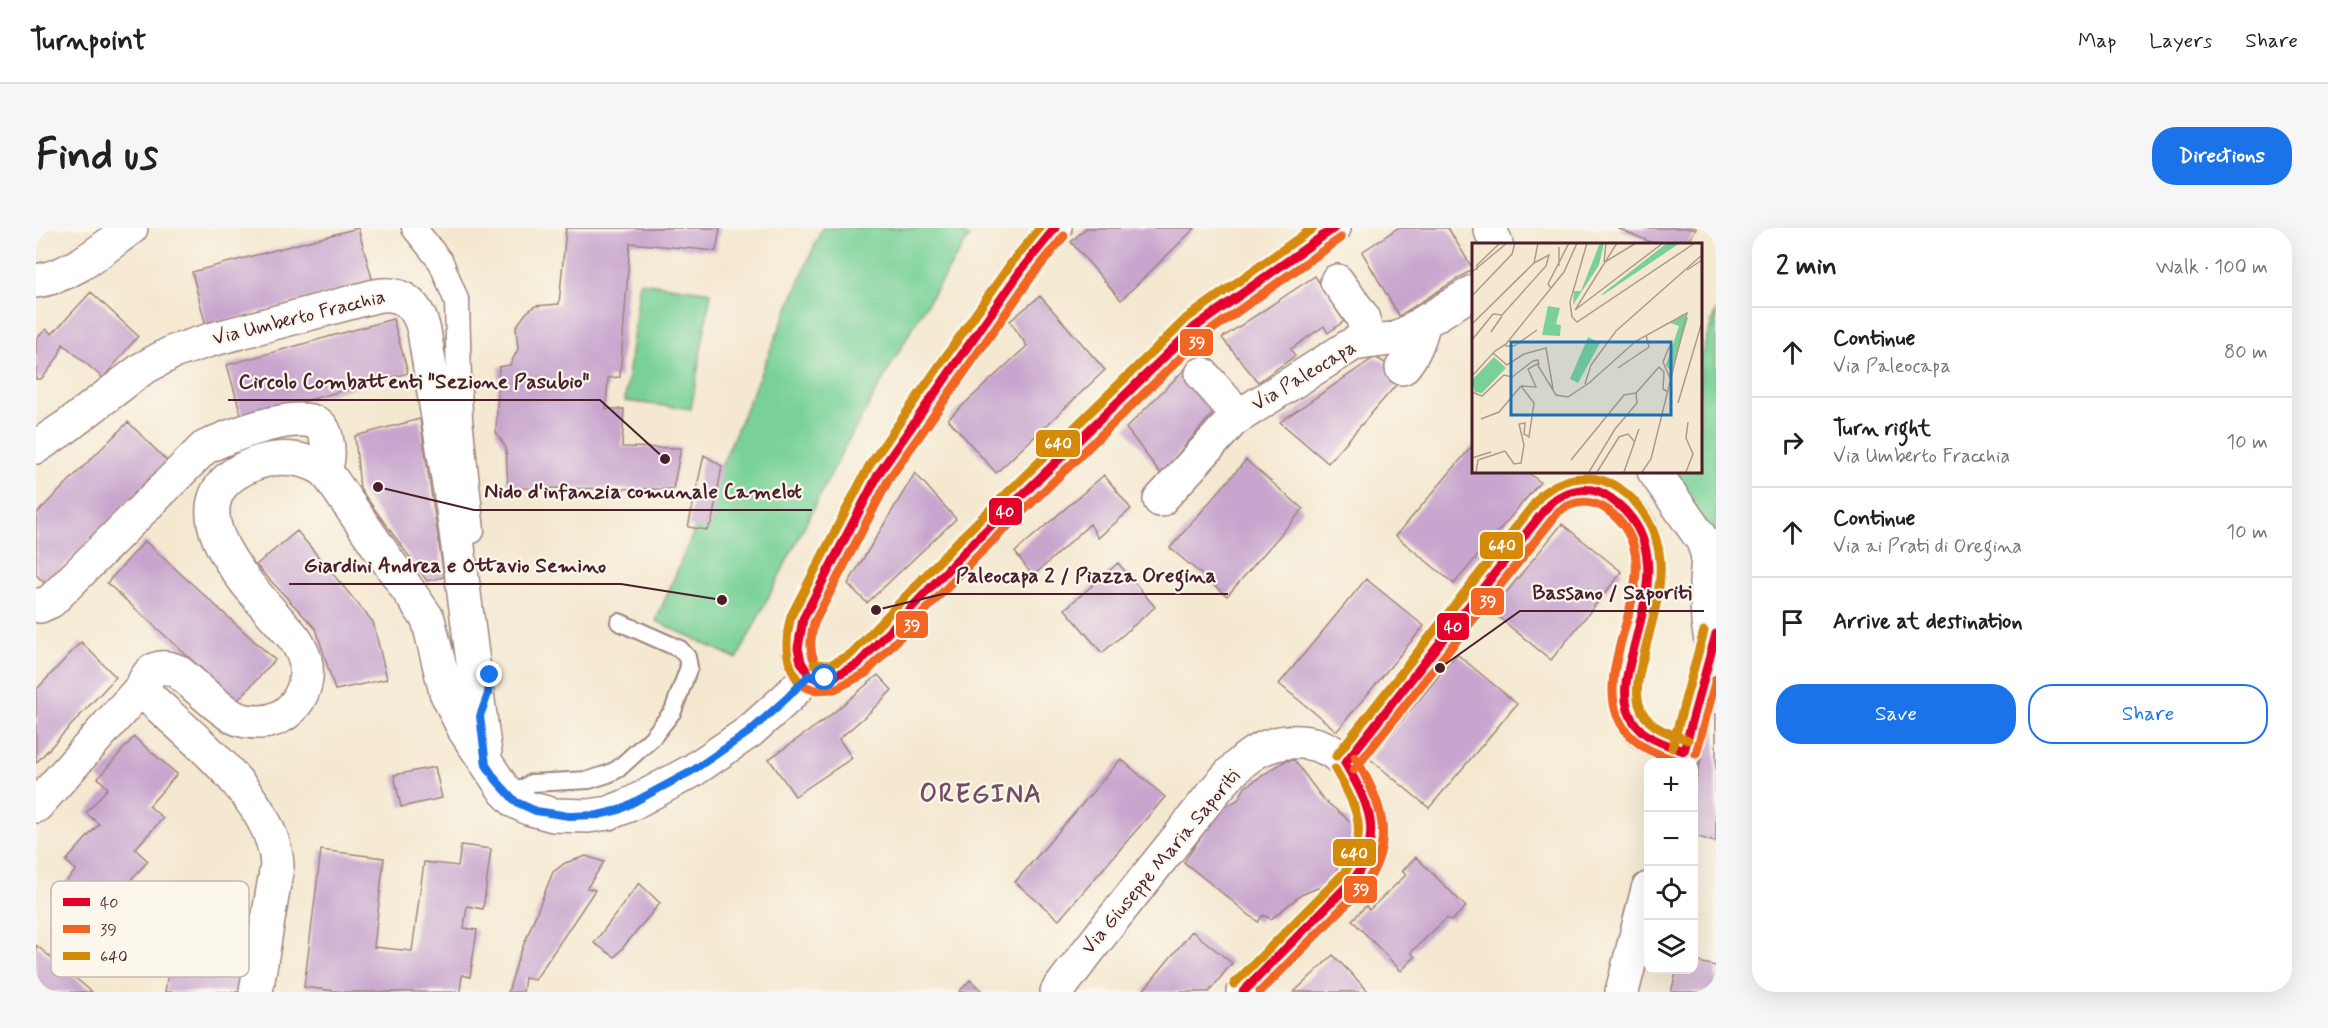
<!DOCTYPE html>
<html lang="en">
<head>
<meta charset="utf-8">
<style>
  body { margin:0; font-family:Mynerve,sans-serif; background:#f6f6f6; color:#202124 }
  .controls { position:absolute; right:18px; bottom:18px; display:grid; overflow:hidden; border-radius:12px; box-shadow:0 6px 24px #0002 }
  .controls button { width:54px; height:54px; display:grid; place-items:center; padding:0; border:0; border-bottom:2px solid #e0e0e0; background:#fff; color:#202124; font:30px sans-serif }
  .stop { position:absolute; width:18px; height:18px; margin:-14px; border:4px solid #1a73e8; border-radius:50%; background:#fff }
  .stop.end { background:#1a73e8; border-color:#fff; box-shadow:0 2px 6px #0008 }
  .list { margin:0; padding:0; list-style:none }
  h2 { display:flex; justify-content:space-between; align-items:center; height:78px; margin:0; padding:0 24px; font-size:26px }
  h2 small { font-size:20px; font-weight:400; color:#757577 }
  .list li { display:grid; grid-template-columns:39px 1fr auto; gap:18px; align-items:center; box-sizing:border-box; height:90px; padding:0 24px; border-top:2px solid #e0e0e0 }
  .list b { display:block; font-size:22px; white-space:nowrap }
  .list p { margin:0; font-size:20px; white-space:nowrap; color:#757577 }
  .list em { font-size:20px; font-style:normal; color:#757577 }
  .actions { display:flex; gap:12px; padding:18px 24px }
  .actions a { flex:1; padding:14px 0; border:2px solid #1a73e8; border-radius:24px; text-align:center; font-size:21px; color:#1a73e8 }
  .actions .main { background:#1a73e8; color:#fff }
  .icon { flex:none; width:33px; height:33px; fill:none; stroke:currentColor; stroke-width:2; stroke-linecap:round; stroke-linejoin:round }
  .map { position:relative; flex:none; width:1680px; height:764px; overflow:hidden; border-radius:24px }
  header { display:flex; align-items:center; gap:36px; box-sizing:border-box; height:84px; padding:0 30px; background:#fff; border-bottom:2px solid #e0e0e0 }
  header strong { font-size:28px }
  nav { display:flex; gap:33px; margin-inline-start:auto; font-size:21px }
  .intro { display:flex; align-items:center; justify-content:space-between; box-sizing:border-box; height:144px; padding:0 36px }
  h1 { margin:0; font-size:42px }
  .button { padding:15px 27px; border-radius:24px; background:#1a73e8; color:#fff; font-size:21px; font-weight:700 }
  main { display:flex; gap:36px; padding:0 36px }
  aside { flex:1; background:#fff; border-radius:24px; box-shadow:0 6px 24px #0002 }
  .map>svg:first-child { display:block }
  .green { fill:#79d197; stroke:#627861; stroke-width:1.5 }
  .building { fill:#c8a5ce }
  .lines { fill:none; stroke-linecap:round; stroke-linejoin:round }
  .service-casing { stroke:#9f847e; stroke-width:20 }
  .pedestrian-casing { stroke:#9f847e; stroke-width:27 }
  .minor-casing { stroke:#9f847e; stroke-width:36 }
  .service { stroke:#fff; stroke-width:16 }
  .pedestrian { stroke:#fff; stroke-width:24 }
  .minor { stroke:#fff; stroke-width:33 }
  .bus-1-casing { stroke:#fbf7ec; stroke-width:14 }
  .bus-2-casing { stroke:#fbf7ec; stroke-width:14 }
  .bus-3-casing { stroke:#fbf7ec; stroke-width:14 }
  .bus-1 { stroke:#e4002b; stroke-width:9 }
  .bus-2 { stroke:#f26522; stroke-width:9 }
  .bus-3 { stroke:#d48b09; stroke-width:9 }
  .route { stroke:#1a73e8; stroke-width:8 }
  .labels { text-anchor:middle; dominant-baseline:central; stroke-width:4.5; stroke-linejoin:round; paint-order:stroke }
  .street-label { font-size:20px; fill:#4a1f2b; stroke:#fbf7ec }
  .district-label { font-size:26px; font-weight:bold; letter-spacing:1.5px; fill:#764e64; stroke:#fbf7ec }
  .inset-road { fill:none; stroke:#b0988e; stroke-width:1.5 }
  .view { fill:#1f6fb2; fill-opacity:0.15; stroke:#1f6fb2; stroke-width:3 }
  .inset-edge { fill:none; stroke:#4a1f2b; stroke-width:3 }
  .key { fill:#fbf7ec; stroke:#c6b6b2; stroke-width:1.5 }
  .key-label { font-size:16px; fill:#4a1f2b }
  .leader { fill:none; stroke:#4a1f2b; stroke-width:2 }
  .callout-dot { fill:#4a1f2b; stroke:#fbf7ec; stroke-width:2 }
  .callout-label { font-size:21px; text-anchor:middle; font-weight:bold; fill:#4a1f2b; stroke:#fbf7ec; stroke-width:4.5; stroke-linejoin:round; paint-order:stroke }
  .line-badge { stroke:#fbf7ec; stroke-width:2 }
  .badge-label { font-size:16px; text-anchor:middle; font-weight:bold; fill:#fff }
</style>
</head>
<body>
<header>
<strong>Turnpoint</strong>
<nav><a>Map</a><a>Layers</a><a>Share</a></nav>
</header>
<div class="intro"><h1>Find us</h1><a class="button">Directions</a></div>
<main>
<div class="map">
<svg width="1680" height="764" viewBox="0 0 1680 764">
  <rect width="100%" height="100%" fill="#fbf7ec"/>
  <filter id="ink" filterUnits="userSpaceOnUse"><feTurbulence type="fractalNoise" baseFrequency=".0167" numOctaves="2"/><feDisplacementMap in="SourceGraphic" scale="12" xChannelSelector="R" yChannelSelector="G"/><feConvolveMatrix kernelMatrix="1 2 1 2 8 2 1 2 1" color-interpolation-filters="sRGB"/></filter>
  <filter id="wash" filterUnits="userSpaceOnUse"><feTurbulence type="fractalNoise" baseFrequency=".008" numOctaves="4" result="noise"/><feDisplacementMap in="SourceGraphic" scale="24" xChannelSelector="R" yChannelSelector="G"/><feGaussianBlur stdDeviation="1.35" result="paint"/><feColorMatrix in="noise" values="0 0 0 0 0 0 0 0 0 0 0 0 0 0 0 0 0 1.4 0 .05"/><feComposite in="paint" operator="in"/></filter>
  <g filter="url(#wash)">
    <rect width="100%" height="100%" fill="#f4e8d0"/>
    <!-- green -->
    <path class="green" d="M786 0H915L933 9 885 85 807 222 701 431 620 393Z
      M604 54 675 64 655 181 589 173Z
      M1680 82V316L1625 243H1664V130Z"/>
    <g id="blocks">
      <!-- building -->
      <path class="building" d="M322 0 337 54 170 98 156 44Z
        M530 0H684L680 23 594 15 584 149 572 150 570 181H588L586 219 645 220 637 261 472 260 470 220 460 204 463 139 474 137 482 121 480 99 490 85 499 78 523 76Z
        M1050 0H1159L1085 72 1035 14Z
        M1362 0H1412L1437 41 1363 88 1326 24Z
        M1581 0H1660L1652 16H1619Z
        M1279 48 1308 93 1292 105 1288 98 1255 121 1259 128 1222 154 1186 110Z
        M55 64 102 108 67 150 27 116 22 129 12 143 5 151H0V111L10 101 16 106Z
        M1004 68 1069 142 960 245 912 191 991 118 974 93Z
        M357 91 372 145 206 190 191 137Z
        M1339 129 1369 147 1292 235 1244 194Z
        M1149 141 1183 178 1125 246 1090 200Z
        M384 191 408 349 391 353 324 261 319 208Z
        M92 194 132 234 10 356 0 347V286Z
        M1437 217V243H1490L1504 254 1418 356 1360 308Z
        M668 227 686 238 676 293 671 302 652 299Z
        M1210 232 1267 281 1191 368 1134 320Z
        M879 245 920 291 831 375 812 356Z
        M1068 247 1095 281 1062 310 1054 296 997 348 979 324Z
        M1526 296 1586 344 1515 432 1455 383Z
        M261 303 337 394 351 451 299 462 280 401 220 337Z
        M109 313 239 432 201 473 71 355Z
        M1082 335 1119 379 1066 425 1029 381Z
        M1330 351 1388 398 1301 503 1243 456Z
        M45 414 80 449 0 535V462Z
        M1421 426 1481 476 1393 580 1334 531Z
        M842 447 856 462 833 485 803 511 816 530 759 568 733 531 790 491Z
        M1677 485 1680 486V614L1658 608V560Z
        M98 509 141 546 113 578 127 590 99 621 112 633 85 663 96 673 63 711 15 670 40 642 30 633 63 596 50 585 72 560 62 550Z
        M1085 531 1129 569 1023 692 979 654Z
        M1258 532 1287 571 1321 599 1299 645 1286 658 1265 667 1235 691 1227 687 1222 694 1148 634 1183 582 1202 572 1209 559 1249 533Z
        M399 539 406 570 365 579 358 547Z
        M425 617 455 621 447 681 431 678 428 700 441 702 434 749 426 747 424 764H307L268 759 285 622 348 630 338 719 376 723 388 634 422 638Z
        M550 628 568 634 551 660 559 662 499 752 489 750 487 764H472L482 731 517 644 529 635Z
        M1380 629 1430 679 1415 693 1411 690 1375 724 1379 729 1365 743 1316 692 1330 678 1333 682 1370 647 1366 643Z
        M603 655 624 675 579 729 558 715Z
        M1156 703 1196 735 1173 764H1106Z
        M137 712 163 716 159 738 180 742 184 721 213 726 207 764H129Z
        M0 717 6 722 56 764H0Z
        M1297 727 1333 764H1258Z
        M1658 733 1680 738V764H1635L1641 742H1658Z
        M934 752 947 764H923Z"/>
    </g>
  </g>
  <g filter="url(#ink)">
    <use href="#blocks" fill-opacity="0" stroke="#9f847e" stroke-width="1.5"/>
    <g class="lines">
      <defs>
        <path id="service" d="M480 574 488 560 495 555 553 552 572 546 582 541 616 510 637 483 653 439 651 429 644 421 583 394"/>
        <path id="pedestrian" d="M378 0 405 34 421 74 424 191 436 303"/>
        <path id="minor" d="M1454 0 1460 16
          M0 53C37 48 66 21 95 0
          M1301 53 1326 88 1333 113
          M1366 140C1378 127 1383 112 1388 94
          M1166 146 1203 188
          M0 219 30 199 106 141 137 124 174 112 339 68C366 62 382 77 388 103L417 281 449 526
          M1618 243 1667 313 1672 328 1670 355 1672 394 1676 419
          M1124 272 1197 192 1317 116 1362 110 1437 64
          M0 377 4 378 15 373 168 220C190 209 257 183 280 195 287 198 290 207 291 214 293 224 293 232 289 242
          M773 447 780 450 797 449 822 436 934 318 1159 99 1298 0
          M773 447C758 430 761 411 767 391L843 245 986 41 1019 0
          M106 459 115 471C159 512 239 574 241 638L220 764
          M1645 534 1680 406
          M1309 535 1515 274C1532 261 1550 257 1570 267 1631 298 1611 366 1598 418 1593 438 1586 462 1592 482 1601 510 1622 514 1648 523
          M0 578 106 459C112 442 123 435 141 443 157 455 181 480 198 489 205 493 217 494 225 494 254 493 273 465 270 437 269 428 264 419 259 411 223 368 120 274 218 236 242 227 267 229 289 242L392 391 410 464 429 503 469 563 480 574 492 580 518 587 552 588 573 585 593 577 656 543 713 504 751 470 773 447
          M1021 764C1061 710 1103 658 1145 606 1164 582 1193 541 1218 525 1246 508 1289 509 1310 537 1315 544 1319 552 1323 560 1339 591 1341 622 1319 650L1207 764
          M1586 764 1612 661"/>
      </defs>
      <!-- service casing -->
      <use href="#service" class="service-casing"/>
      <!-- pedestrian casing -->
      <use href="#pedestrian" class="pedestrian-casing"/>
      <!-- minor casing -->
      <use href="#minor" class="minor-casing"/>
      <!-- service -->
      <use href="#service" class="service"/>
      <!-- pedestrian -->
      <use href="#pedestrian" class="pedestrian"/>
      <!-- minor -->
      <use href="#minor" class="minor"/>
      <defs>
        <path id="bus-1" d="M773 447 780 450 797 449 822 436 934 318 1159 99 1298 0
          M773 447 765 434 762 420 767 391 843 245 986 41 1019 0
          M1648 523 1680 406
          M1309 535 1515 274C1533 261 1555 256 1574 270 1630 309 1611 367 1597 423 1592 442 1586 463 1592 482 1600 508 1625 515 1648 523
          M1207 764 1319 650C1347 605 1334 578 1309 535"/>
        <path id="bus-2" d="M783 440C772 426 774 412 778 395L853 251 996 48 1028 8
          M768 458 778 462 799 461 830 445 943 326 1167 108 1305 10
          M1660 526 1680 451
          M1318 542 1523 283C1539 272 1554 271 1570 281 1643 332 1558 423 1581 487 1592 516 1617 525 1644 534
          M1224 764 1328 658C1361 612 1345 574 1319 529"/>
        <path id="bus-3" d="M778 436 794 437 815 426 926 309 1151 90 1277 0
          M763 454C748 433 749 412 755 388L833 238 976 34 1004 0
          M1636 520 1668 403
          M1300 528 1506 266C1561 223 1619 273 1624 332 1626 361 1617 390 1610 418 1606 436 1598 457 1603 476 1609 499 1632 505 1652 512
          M1198 756 1310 643C1334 603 1320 578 1299 541"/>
      </defs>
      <!-- bus-1 casing -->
      <use href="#bus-1" class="bus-1-casing"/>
      <!-- bus-2 casing -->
      <use href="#bus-2" class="bus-2-casing"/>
      <!-- bus-3 casing -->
      <use href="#bus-3" class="bus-3-casing"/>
      <!-- bus-1 -->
      <use href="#bus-1" class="bus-1"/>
      <!-- bus-2 -->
      <use href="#bus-2" class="bus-2"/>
      <!-- bus-3 -->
      <use href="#bus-3" class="bus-3"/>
    </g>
  </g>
  <g class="lines" filter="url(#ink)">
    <!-- route -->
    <path class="route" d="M454 447 452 466 444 488 450 537 460 552 480 574 500 583 533 588 562 587 583 582 656 543 713 504 751 470 773 447 789 450"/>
  </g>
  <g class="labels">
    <!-- street labels -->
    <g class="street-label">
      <text transform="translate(263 90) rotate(-14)">Via Umberto Fracchia</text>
      <text transform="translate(1268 148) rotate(-31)">Via Paleocapa</text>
      <text transform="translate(1125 634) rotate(-50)">Via Giuseppe Maria Saporiti</text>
    </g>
    <!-- district labels -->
    <g class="district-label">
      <text x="945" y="567">OREGINA</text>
    </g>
  </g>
  <!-- overview -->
  <g transform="translate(1436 15)">
    <rect width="230" height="230" fill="#f4e8d0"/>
    <path d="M128 0H132L127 22 101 62 102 48H109ZM195 0H208L131 52 130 51ZM76 63 88 65 84 81 89 82 88 93 70 92ZM211 71 216 75 200 130 194 122 207 83 198 80ZM116 94 128 100 106 140 98 136ZM22 114 34 125 10 150 3 149 0 137Z" fill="#79d197"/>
    <path class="inset-road" d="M97 0 76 41 79 45 92 29 105 0M115 0 98 59 100 74 105 79 223 0M87 4V23M132 19 134 0M133 19 164 0M5 27V22L28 0M215 27 230 17M0 29 35 0M0 53 40 11 43 0M103 67 191 0M103 67 145 0M0 81 62 20 66 0M19 89 30 73M0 97 21 71 30 72 74 23 77 12 62 20M33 103H42L65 87M197 104 191 119 198 135M21 110 35 122 52 111 74 105 81 146M146 125 177 104 174 92M0 133 23 108 34 101 79 45M113 141 119 122 144 88 230 12M49 143 64 144 56 126 65 121 84 152 96 154 117 140 164 98 215 70 179 216 170 229M0 149 10 153 32 132 40 134 61 118 66 117 67 122M164 150 187 124 192 129 191 146 196 149M206 160 230 79M9 176 27 169 49 143M33 208 42 221 49 220 52 202 47 181 53 180 52 191 57 194 62 160 49 143M0 215 19 209M99 217 152 152 164 150M4 229 6 217 33 208M117 229 143 186 165 160 164 150M125 229 147 194 156 191 162 198M152 229 167 186M214 229 221 211 214 195 216 179"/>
    <path class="view" d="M39 99H199V172H39Z"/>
    <rect width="230" height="230" class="inset-edge"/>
  </g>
  <!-- legend -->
  <rect x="15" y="653" width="198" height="96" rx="9" class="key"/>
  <rect x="27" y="670" width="27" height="8" fill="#e4002b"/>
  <rect x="27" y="697" width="27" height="8" fill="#f26522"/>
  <rect x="27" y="724" width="27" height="8" fill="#d48b09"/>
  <g class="key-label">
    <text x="64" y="680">40</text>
    <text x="64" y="707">39</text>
    <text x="64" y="734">640</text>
  </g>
  <!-- callouts -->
  <path class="leader" d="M629 231L564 172H192M342 259L438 282H776M686 372L585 356H253M840 382L907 366H1192M1404 440L1484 383H1668"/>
  <g class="callout-dot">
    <circle cx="629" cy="231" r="6"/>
    <circle cx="342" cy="259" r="6"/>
    <circle cx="686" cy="372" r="6"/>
    <circle cx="840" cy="382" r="6"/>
    <circle cx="1404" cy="440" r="6"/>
  </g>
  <g class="callout-label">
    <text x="378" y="160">Circolo Combattenti "Sezione Pasubio"</text>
    <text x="607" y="270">Nido d'infanzia comunale Camelot</text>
    <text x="419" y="344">Giardini Andrea e Ottavio Semino</text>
    <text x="1050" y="354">Paleocapa 2 / Piazza Oregina</text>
    <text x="1576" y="371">Bassano / Saporiti</text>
  </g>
  <g class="line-badge">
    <rect x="1143" y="100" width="35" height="29" rx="6" fill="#f26522"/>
    <rect x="999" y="201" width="46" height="29" rx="6" fill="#d48b09"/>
    <rect x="952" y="269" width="35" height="29" rx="6" fill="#e4002b"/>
    <rect x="1443" y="303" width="45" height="29" rx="6" fill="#d48b09"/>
    <rect x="1434" y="359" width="35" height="29" rx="6" fill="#f26522"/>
    <rect x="859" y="382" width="34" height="29" rx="6" fill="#f26522"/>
    <rect x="1400" y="384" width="34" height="29" rx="6" fill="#e4002b"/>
    <rect x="1296" y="610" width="45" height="29" rx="6" fill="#d48b09"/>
    <rect x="1307" y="647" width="35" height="29" rx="6" fill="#f26522"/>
  </g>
  <g class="badge-label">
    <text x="1161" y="120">39</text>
    <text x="1022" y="221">640</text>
    <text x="969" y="289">40</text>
    <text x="1466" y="323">640</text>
    <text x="1452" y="379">39</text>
    <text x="876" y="403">39</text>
    <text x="1417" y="404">40</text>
    <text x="1318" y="631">640</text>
    <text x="1325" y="667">39</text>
  </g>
</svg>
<div class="controls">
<button>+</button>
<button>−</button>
<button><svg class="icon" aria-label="locate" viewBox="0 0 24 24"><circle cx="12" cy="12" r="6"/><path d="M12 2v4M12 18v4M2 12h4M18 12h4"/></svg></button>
<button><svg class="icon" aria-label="layers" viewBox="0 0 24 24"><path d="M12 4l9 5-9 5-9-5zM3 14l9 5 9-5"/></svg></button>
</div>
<div class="stop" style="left:789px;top:450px"></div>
<div class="stop end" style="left:454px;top:447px"></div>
</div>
<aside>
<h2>2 min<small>Walk · 100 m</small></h2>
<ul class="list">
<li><svg class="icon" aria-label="ahead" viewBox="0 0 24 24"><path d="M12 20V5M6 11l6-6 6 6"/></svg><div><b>Continue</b><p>Via Paleocapa</p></div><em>80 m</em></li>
<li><svg class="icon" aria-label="right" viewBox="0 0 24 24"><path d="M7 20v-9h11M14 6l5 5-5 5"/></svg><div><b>Turn right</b><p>Via Umberto Fracchia</p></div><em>10 m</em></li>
<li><svg class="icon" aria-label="ahead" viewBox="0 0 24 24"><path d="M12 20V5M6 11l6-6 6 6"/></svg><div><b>Continue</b><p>Via ai Prati di Oregina</p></div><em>10 m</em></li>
<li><svg class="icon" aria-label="arrive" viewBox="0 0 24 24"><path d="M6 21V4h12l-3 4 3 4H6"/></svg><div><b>Arrive at destination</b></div></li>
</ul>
<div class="actions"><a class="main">Save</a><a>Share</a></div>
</aside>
</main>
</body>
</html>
